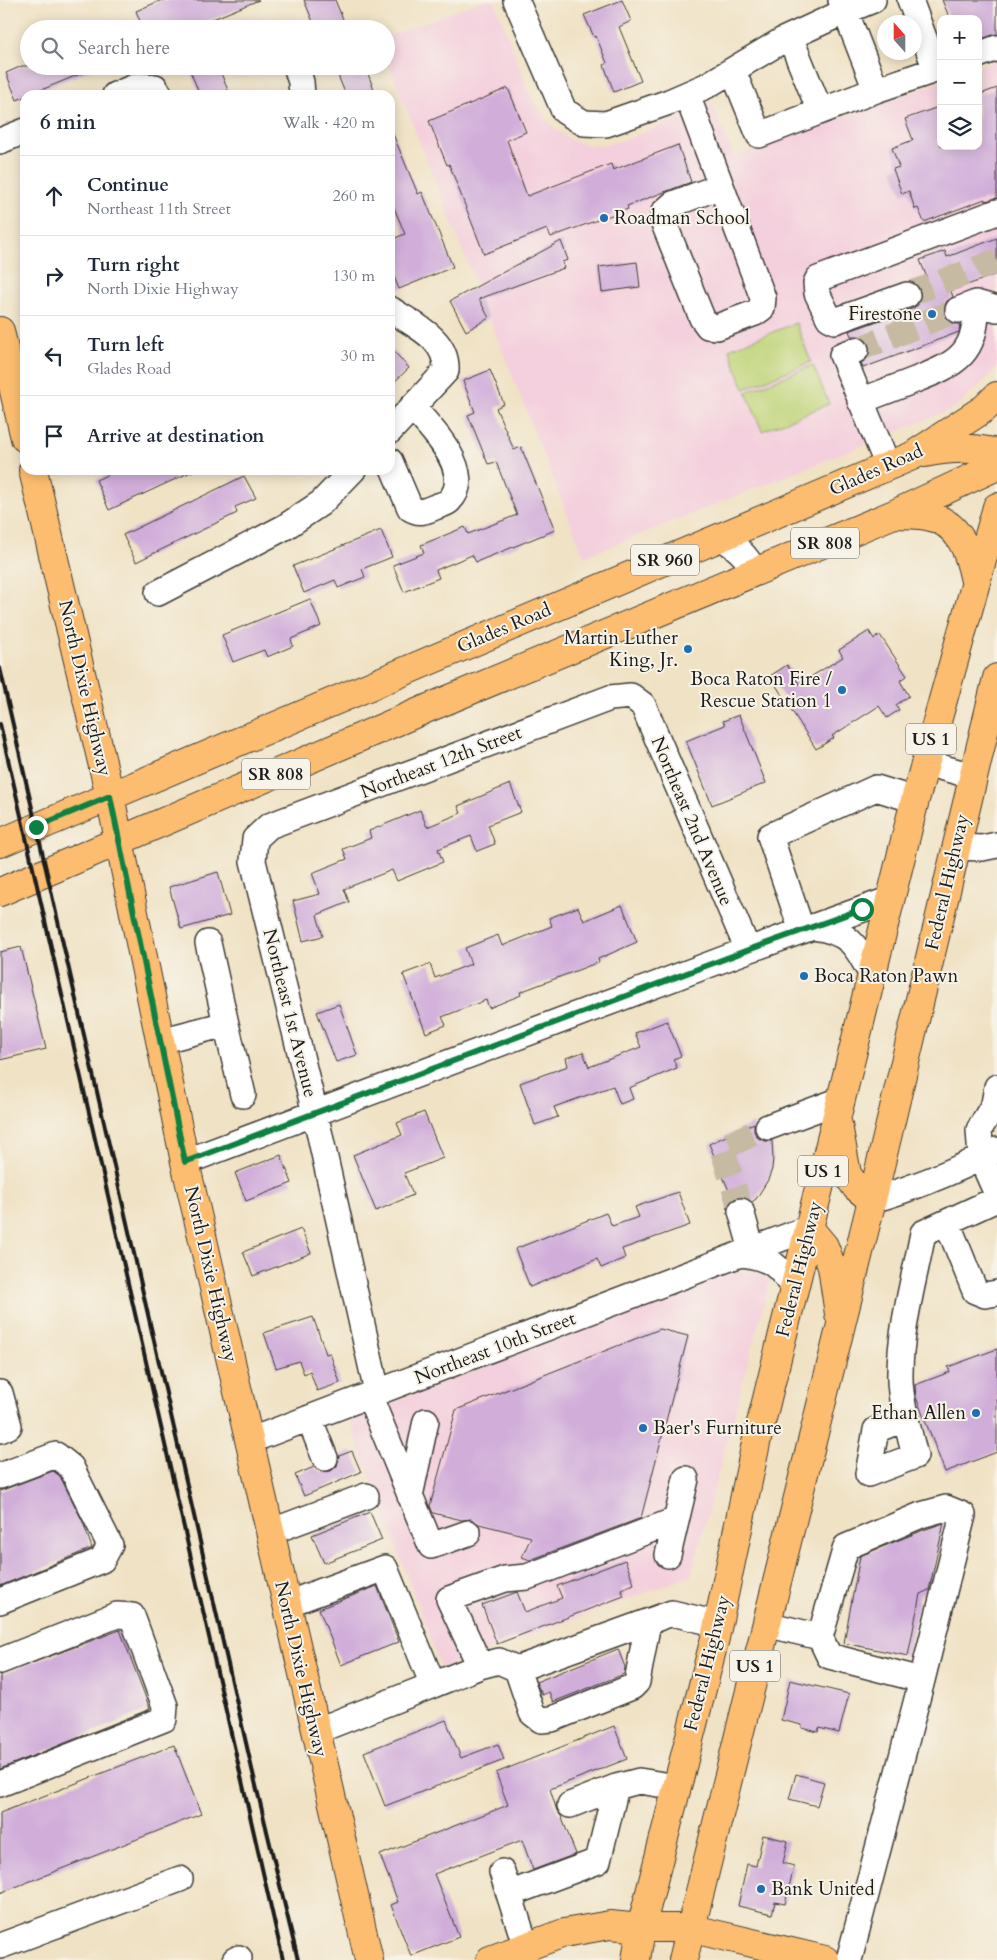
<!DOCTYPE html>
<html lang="en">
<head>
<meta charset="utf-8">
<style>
  body { margin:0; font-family:Cardo,serif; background:#f2f2f3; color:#1f2937 }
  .controls { position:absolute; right:15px; top:15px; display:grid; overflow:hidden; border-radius:10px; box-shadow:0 2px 12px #0003 }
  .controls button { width:45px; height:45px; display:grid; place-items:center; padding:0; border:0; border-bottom:1px solid #e0e1e3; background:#fff; color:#1f2937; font:25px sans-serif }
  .compass { position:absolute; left:877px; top:15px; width:45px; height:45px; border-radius:50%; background:#fff; box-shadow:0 2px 12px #0003; rotate:339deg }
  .stop { position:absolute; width:15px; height:15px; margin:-11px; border:4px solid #0b8043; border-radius:50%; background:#fff }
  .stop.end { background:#0b8043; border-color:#fff; box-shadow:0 1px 5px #0008 }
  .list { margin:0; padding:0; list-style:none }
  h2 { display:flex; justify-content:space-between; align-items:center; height:65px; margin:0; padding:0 20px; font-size:21px }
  h2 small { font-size:16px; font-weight:400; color:#747a83 }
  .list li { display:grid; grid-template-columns:32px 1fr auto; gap:15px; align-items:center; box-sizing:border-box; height:80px; padding:0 20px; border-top:1px solid #e0e1e3 }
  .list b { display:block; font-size:19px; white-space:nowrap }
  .list p { margin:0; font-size:16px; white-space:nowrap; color:#747a83 }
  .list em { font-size:16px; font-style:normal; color:#747a83 }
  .icon { flex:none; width:28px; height:28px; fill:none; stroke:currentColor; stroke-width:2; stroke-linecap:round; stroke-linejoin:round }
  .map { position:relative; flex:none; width:997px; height:1960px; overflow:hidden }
  .search { position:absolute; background:#fff; box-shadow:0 2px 12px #0003; left:20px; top:20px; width:375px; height:55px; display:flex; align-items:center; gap:12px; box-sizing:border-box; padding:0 18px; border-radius:28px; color:#747a83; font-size:19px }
  .panel { position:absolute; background:#fff; box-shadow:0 2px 12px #0003; left:20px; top:90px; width:375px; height:385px; border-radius:15px }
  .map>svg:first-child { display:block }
  .built { fill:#f4cfdd }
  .green { fill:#bfd478; stroke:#6e784a }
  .building { fill:#d1aeda }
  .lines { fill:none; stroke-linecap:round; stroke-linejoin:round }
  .minor-tunnel { stroke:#c6baa3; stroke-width:25; stroke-dasharray:25 12; stroke-linecap:butt }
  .minor-casing { stroke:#3c3a35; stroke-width:28 }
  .major-casing { stroke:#3c3a35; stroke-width:30 }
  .minor { stroke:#fff; stroke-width:25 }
  .major { stroke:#fcbd6f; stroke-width:28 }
  .rail { stroke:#1c1c1c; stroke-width:4 }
  .route { stroke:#0b8043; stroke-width:6 }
  .poi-dot { fill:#1f6fb2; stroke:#f7f3e8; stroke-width:2 }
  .labels { text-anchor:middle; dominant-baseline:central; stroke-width:4; stroke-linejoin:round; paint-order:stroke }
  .shield { fill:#f7f3e8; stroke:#5e5c59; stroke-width:1 }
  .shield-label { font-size:18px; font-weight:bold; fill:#1c1c1c }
  .poi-label { font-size:19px; fill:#1c1c1c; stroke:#f7f3e8; text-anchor:start }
  .street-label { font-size:19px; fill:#1c1c1c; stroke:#f7f3e8 }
</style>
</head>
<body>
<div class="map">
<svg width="997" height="1960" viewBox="0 0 997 1960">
  <rect width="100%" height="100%" fill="#f7f3e8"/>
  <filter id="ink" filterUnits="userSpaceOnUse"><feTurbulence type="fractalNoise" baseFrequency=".02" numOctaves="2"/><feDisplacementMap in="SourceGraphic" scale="10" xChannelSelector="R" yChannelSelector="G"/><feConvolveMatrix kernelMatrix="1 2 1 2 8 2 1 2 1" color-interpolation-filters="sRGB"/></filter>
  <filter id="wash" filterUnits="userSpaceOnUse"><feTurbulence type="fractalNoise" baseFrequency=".0096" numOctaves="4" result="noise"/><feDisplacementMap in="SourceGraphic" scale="20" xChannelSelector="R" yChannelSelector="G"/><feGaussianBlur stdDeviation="1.12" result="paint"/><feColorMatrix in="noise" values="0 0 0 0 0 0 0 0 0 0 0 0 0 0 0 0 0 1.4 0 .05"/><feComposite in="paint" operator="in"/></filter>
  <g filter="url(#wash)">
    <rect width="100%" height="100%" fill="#f0e2c5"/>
    <!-- built -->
    <path class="built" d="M484 0H494L532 99 546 119 555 129 571 140 587 145H605L628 139 712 103 734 157 941 81V146H978V67L997 61V367L980 385 955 408 584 557 386 57V37Z
      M753 1271 770 1280 691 1576 441 1668 349 1419 727 1273Z"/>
    <!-- green -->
    <path class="green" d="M796 323 811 362 744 389 729 349Z
      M813 365 829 404 762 431 746 392Z"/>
    <g id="blocks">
      <!-- building -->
      <path class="building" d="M162 0H259L208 21 211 29H181L179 24 168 29H143L136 11Z
        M304 0H335L347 29H316Z
        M622 0 631 21 619 27 641 81 614 92 604 65 607 63 596 36 594 37 584 15Z
        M942 0H997V34L978 40V19H950Z
        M22 66H97V67L17 100 6 73Z
        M188 66H218L230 95H200Z
        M334 66H365L376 95H346Z
        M508 88 526 132 507 140 527 196 611 164 613 170 678 145 691 182 627 206 628 209 551 237 547 229 484 254 449 164 447 165 429 121Z
        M997 88V198L985 201V199L924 222 918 208 915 209 909 191 902 194 893 169 899 167 892 148 913 140 905 119 941 106V146H978V95Z
        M390 127 418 194 422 192 453 267 399 289 390 267V240L405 234 390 198Z
        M997 238V274L951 291 953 297 947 301 944 307V315L949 321 955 324H960L959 332 863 368 861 363 867 359 870 353 869 345 865 339 859 336H851L849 331 912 309 918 305 921 298V291L914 283 927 278 920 260 945 251 947 257Z
        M561 241 568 260 562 262 564 268 479 299 489 318 466 331 450 301Z
        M637 262 640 287 602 292 599 267Z
        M390 347 409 368 390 386Z
        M490 370 504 404 496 408 514 450 521 447 555 530 476 562 472 555 436 570 439 578 404 592 393 565 424 553 421 545 465 527 468 534 517 515 496 462 488 464 468 415 475 412 463 381Z
        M118 470H195L109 510 96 480Z
        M244 476 256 498 235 507 237 513 136 562 123 535Z
        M381 530 392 557 362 569 365 577 338 588 335 580 304 593 293 566Z
        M310 599 321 626 291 639 293 646 267 657 264 650 233 662 222 635Z
        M869 631 874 639 880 635 907 676 900 681 909 696 896 705 899 710 887 718 879 706 832 736 834 738 816 749 770 676 787 665 799 684 843 657 839 650Z
        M739 715 766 783 712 805 686 741 725 725 723 721Z
        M510 784 521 812 488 825 495 844 477 851 471 836 438 849 443 862 397 881 392 870 344 889 349 902 317 915 323 936 303 941 293 901 320 894 312 873 347 859 343 849 371 838 369 831 420 810 427 827 461 813 458 806Z
        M218 872 230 915 181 929 169 887Z
        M622 905 637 942 598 959 599 962 520 992 521 995 489 1008 486 1000 442 1017 446 1025 426 1033 403 974 430 964 435 978 471 964 465 948 498 935 502 946 552 926 549 918 578 907 584 921Z
        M21 947 46 1049 0 1060V952Z
        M339 1004 357 1055 336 1062 317 1012Z
        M667 1021 681 1056 673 1059 677 1068 629 1088 633 1099 620 1104 613 1086 554 1107 558 1117 535 1125 520 1083 568 1066 566 1058 583 1052 589 1067 641 1047 635 1033Z
        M424 1112 443 1158 404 1173 413 1195 376 1211 353 1155 402 1135 397 1123Z
        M754 1123V1132L758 1138 765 1141H772L773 1158 772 1169 768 1180 756 1199 752 1202 744 1197H738L733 1200 709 1144Z
        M281 1155 292 1183 246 1201 235 1173Z
        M678 1192 690 1225 622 1249 625 1258 601 1268 597 1259 530 1287 515 1249 606 1213 612 1226 639 1217 635 1207Z
        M301 1229 311 1253 253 1276 243 1252Z
        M313 1317 326 1354 330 1353 340 1383 317 1391 310 1371 304 1374 299 1361 276 1368 264 1333Z
        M660 1329 688 1336 641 1518 530 1560 522 1557 531 1537 479 1524 471 1519 462 1520 433 1513 430 1506 456 1410Z
        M997 1349V1452L945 1472 916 1397 915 1385 950 1372 948 1367Z
        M352 1451 361 1472 304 1496 295 1475 314 1467 322 1472 331 1471 337 1466 339 1456Z
        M53 1471 60 1476 83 1522 92 1548 0 1586V1491Z
        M370 1512 382 1540 324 1563 312 1535Z
        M944 1523 929 1590 920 1594 908 1656 844 1643 860 1556 926 1529Z
        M625 1560 634 1584 621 1589 624 1596 497 1644 482 1605 517 1592 525 1612 562 1598 557 1586Z
        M377 1586 399 1642 341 1665 319 1609Z
        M120 1630 150 1709 0 1769V1675Z
        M618 1649 625 1667 624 1674 553 1702 549 1692 542 1695 536 1682Z
        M790 1680 849 1694 839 1733 819 1728 818 1732 802 1728V1725L781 1720Z
        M446 1720 461 1758 498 1744 504 1760 385 1806 364 1752Z
        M614 1726 627 1759 550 1789 557 1811 561 1816 576 1854 533 1870 522 1840 434 1874 459 1937 411 1956 391 1905 398 1902 380 1855 508 1805 496 1773Z
        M174 1745 201 1814 0 1893V1813Z
        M796 1774 824 1782 817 1806 789 1799Z
        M763 1835 788 1841 783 1863 794 1866 785 1904 775 1902 772 1914 738 1906 747 1864 756 1866Z"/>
    </g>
  </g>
  <g filter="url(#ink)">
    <use href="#blocks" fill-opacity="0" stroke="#3c3a35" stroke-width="1"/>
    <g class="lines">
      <!-- minor-tunnel -->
      <path class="minor-tunnel" d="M907 295 997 261
        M856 350 958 310
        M741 1211 722 1148 768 1127"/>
      <defs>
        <path id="minor" d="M516 0 564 111 584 123 606 124 669 102 706 86 783 40 846 11 873 0
          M841 0 876 90 941 68
          M910 0 936 70
          M790 37 820 111
          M978 55 997 48
          M296 66 301 82 302 95
          M733 71 759 135 876 90
          M115 95 137 86 155 87 160 95
          M687 95 763 298 762 308 755 313 717 327 708 326 702 318 663 221 664 212 673 204 721 186
          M0 141 25 131
          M907 295 835 321 829 318 817 293 816 283 818 279 997 212
          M390 309C413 325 448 338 446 371L390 431
          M958 310 976 303 997 309
          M856 350 842 355 888 466
          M860 401C879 394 897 387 915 380 957 364 978 353 976 303
          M390 461 410 508C419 514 426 511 435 507 440 505 446 504 449 501 477 474 430 426 412 407
          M720 537C736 546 746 555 755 572
          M158 593 285 527 321 503 353 470
          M925 763 973 776
          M956 847 982 848 997 845
          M813 927C849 931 857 946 872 976
          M802 931 770 836 876 788 915 800
          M226 1024 243 1095
          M160 1041 226 1024 208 943
          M997 1087 994 1104 979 1130 981 1158 997 1194
          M768 1127 841 1100
          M185 1162 748 950 891 899
          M872 1200C915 1188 957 1170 997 1150
          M741 1211 752 1250
          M947 1222 975 1291 985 1295 997 1293
          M742 1254C769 1257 781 1266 794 1290
          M377 1392 315 1113 253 861 255 839 269 826 610 698 631 696 643 705 748 950
          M0 1393 9 1426 0 1430
          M369 1395 431 1546 468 1533
          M309 1418 325 1458
          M906 1418 876 1430 868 1474 915 1456C909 1431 899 1398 900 1373 900 1329 915 1276 923 1233L997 1199
          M249 1441 809 1228
          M0 1476 56 1455 71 1467 110 1545 102 1560 0 1601
          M410 1496 426 1421
          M676 1520 527 1577 505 1579 449 1599 480 1666 499 1661 517 1669 672 1613 718 1624
          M270 1532 366 1496
          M668 1555 686 1479
          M287 1604 385 1568 433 1685 316 1731
          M766 1624 820 1637 829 1656 922 1680 849 1960
          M820 1637 846 1547 921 1515 946 1508 963 1515 922 1680
          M0 1661 117 1615 132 1616 165 1706 164 1719 0 1784
          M517 1669 532 1713 541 1720 552 1719 632 1687 637 1682 648 1622
          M433 1685 480 1666
          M616 1787 639 1781 677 1787
          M502 1872 526 1947
          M509 1894 598 1861 616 1787 570 1805
          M0 1946 180 1879
          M235 1960 239 1958"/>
        <path id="major" d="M0 331 25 438
          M924 453C948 448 972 446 997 453
          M33 470 110 796 185 1162 369 1960
          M895 514C905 514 917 514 927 516 960 522 969 552 975 581
          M0 843 912 456 985 408 997 396
          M0 892 433 706 894 514 997 466
          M838 1125 847 1174 856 1187 872 1200
          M809 1228 824 1246 832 1267 839 1314
          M490 1960 564 1933 610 1925 641 1928H689L825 1960
          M636 1960 641 1928 715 1638 756 1443 915 800 997 507
          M683 1960 872 1200 997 678"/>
      </defs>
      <!-- minor casing -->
      <use href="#minor" class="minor-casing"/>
      <!-- major casing -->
      <use href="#major" class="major-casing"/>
      <!-- minor -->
      <use href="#minor" class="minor"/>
      <!-- major -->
      <use href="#major" class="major"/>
      <!-- rail -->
      <path class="rail" d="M0 668 252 1769 298 1960
        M0 724 283 1960"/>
    </g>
  </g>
  <g class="lines" filter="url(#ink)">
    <!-- route -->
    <path class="route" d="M36 827 110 796 185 1162 748 950 862 909"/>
  </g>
  <!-- markers -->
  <g class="poi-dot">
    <circle cx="604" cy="218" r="5"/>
    <circle cx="932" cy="314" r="5"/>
    <circle cx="688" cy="649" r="5"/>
    <circle cx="842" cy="690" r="5"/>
    <circle cx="804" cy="976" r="5"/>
    <circle cx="976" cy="1413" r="5"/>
    <circle cx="643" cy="1428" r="5"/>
    <circle cx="761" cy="1889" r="5"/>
  </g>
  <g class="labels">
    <!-- shield labels -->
    <g class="shield">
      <rect x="791" y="527.5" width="68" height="31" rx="4"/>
      <rect x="631" y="544.5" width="68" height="31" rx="4"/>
      <rect x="906" y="723.5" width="50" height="31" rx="4"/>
      <rect x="242" y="758.5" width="68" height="31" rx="4"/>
      <rect x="798" y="1155.5" width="50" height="31" rx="4"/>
      <rect x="730" y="1650.5" width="50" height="31" rx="4"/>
    </g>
    <g class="shield-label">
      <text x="825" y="543">SR 808</text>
      <text x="665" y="560">SR 960</text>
      <text x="931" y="739">US 1</text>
      <text x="276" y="774">SR 808</text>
      <text x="823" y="1171">US 1</text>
      <text x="755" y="1666">US 1</text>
    </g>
    <!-- poi labels -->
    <g class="poi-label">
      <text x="614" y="218">Roadman School</text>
      <text x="922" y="314" text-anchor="end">Firestone</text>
      <text x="678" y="638" text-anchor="end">Martin Luther<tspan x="678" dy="22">King, Jr.</tspan></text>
      <text x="832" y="679" text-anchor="end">Boca Raton Fire /<tspan x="832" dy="22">Rescue Station 1</tspan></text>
      <text x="814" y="976">Boca Raton Pawn</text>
      <text x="966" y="1413" text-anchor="end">Ethan Allen</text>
      <text x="653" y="1428">Baer's Furniture</text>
      <text x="771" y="1889">Bank United</text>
    </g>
    <!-- street labels -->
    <g class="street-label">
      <text transform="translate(876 470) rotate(-24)">Glades Road</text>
      <text transform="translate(504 628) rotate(-23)">Glades Road</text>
      <text transform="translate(85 688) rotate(77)">North Dixie Highway</text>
      <text transform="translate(441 762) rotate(-21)">Northeast 12th Street</text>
      <text transform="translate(692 821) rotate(67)">Northeast 2nd Avenue</text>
      <text transform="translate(947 882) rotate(-77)">Federal Highway</text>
      <text transform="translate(290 1013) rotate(76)">Northeast 1st Avenue</text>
      <text transform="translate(799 1269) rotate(-76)">Federal Highway</text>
      <text transform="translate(211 1274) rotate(77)">North Dixie Highway</text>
      <text transform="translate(495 1348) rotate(-21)">Northeast 10th Street</text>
      <text transform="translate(707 1663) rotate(-76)">Federal Highway</text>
      <text transform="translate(301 1669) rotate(77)">North Dixie Highway</text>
    </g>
  </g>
</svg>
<div class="controls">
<button>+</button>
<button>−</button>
<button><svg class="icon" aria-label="layers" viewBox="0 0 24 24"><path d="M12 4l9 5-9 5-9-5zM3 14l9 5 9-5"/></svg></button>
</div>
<svg class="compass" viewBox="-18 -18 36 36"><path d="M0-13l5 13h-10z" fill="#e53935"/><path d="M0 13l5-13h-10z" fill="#747a83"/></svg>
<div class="stop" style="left:862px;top:909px"></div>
<div class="stop end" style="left:36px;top:827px"></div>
<div class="search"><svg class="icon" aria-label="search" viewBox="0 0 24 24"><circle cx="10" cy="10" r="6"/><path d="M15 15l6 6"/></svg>Search here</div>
<section class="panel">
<h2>6 min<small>Walk · 420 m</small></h2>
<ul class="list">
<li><svg class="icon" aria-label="ahead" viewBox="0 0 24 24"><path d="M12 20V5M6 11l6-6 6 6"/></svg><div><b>Continue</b><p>Northeast 11th Street</p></div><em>260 m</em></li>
<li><svg class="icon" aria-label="right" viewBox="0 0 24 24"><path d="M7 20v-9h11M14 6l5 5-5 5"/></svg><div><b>Turn right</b><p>North Dixie Highway</p></div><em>130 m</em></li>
<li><svg class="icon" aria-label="left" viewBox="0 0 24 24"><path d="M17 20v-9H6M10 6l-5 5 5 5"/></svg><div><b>Turn left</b><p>Glades Road</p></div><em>30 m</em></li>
<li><svg class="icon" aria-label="arrive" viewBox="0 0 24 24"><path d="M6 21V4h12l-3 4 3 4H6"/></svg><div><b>Arrive at destination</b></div></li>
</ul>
</section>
</div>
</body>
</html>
